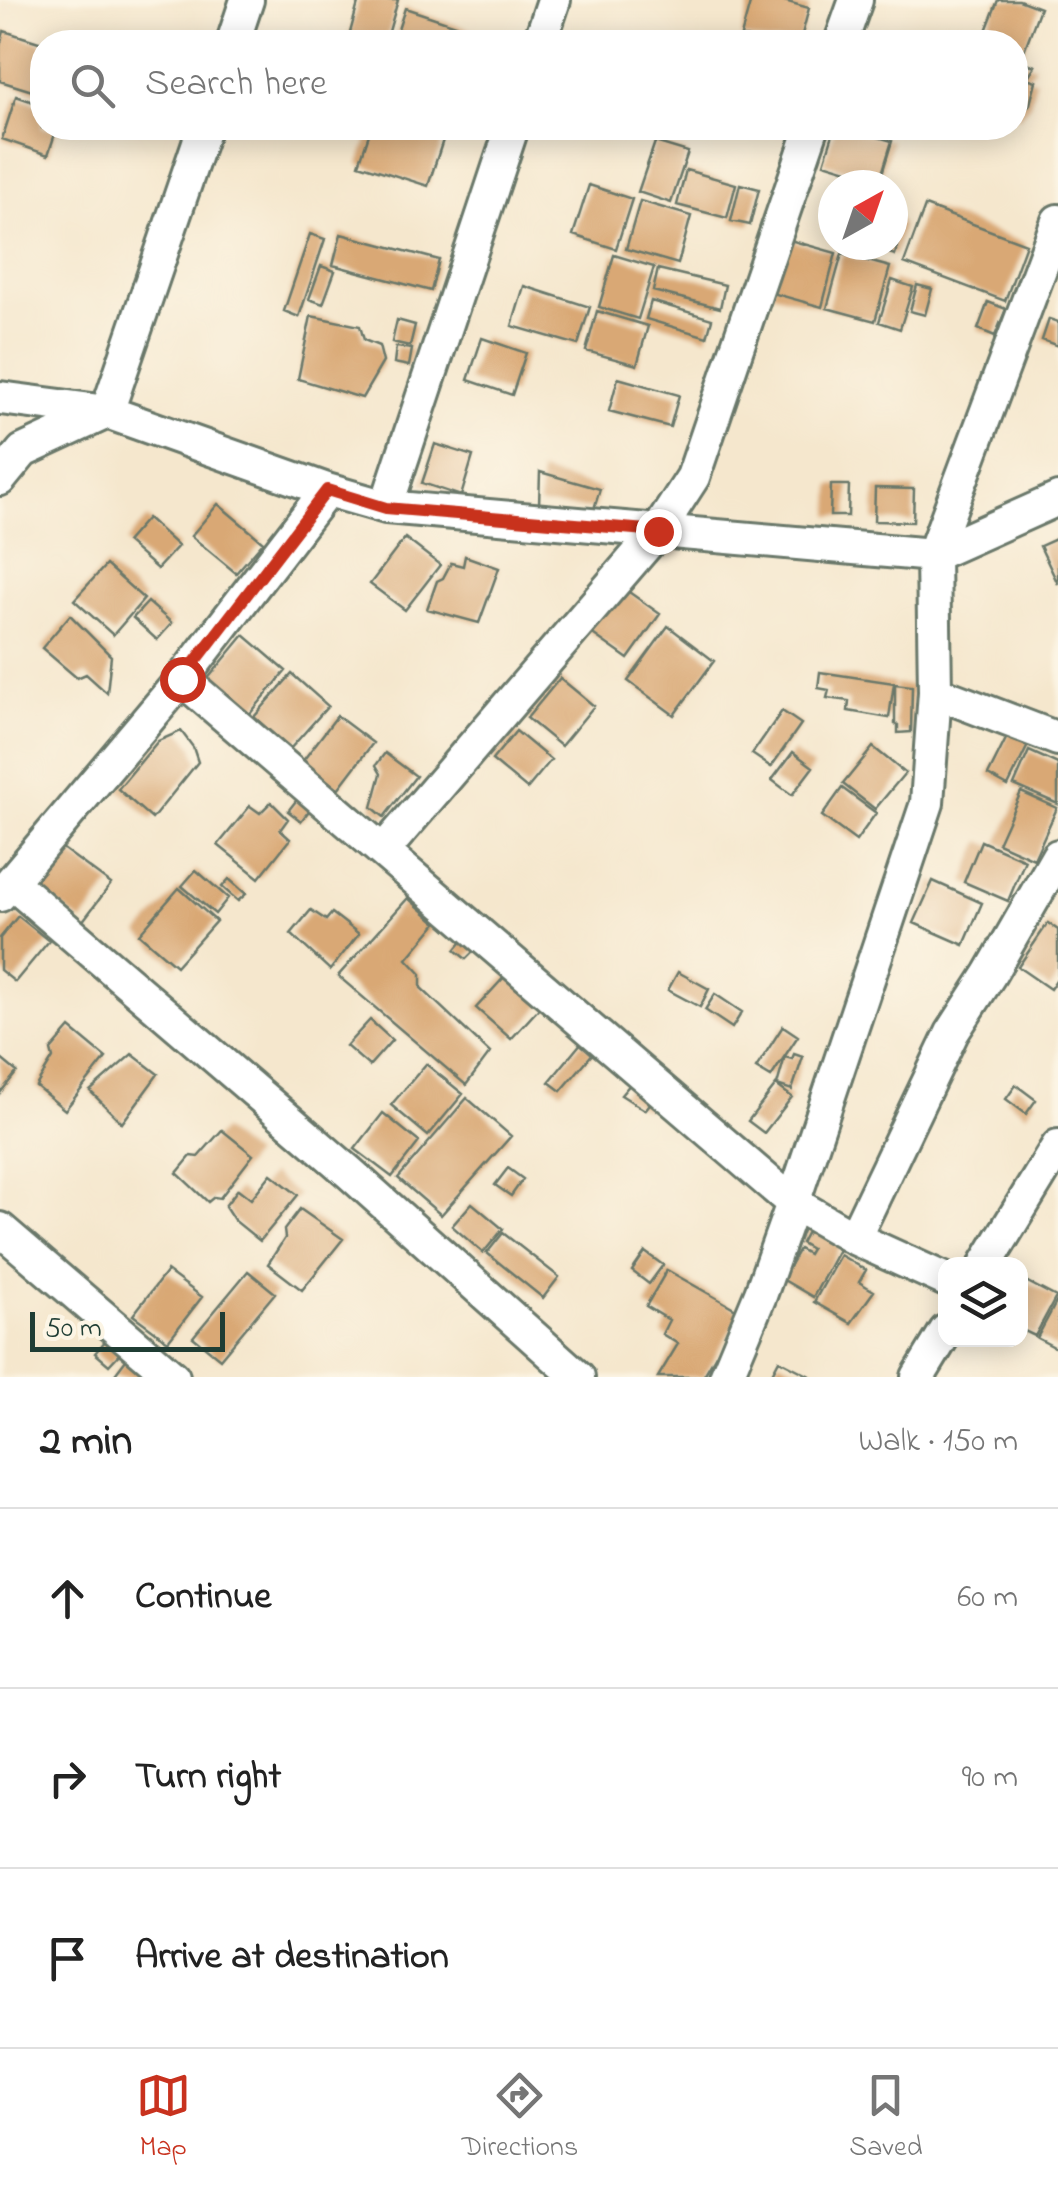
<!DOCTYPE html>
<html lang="en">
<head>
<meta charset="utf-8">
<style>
  body { margin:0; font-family:"Indie Flower",sans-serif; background:#f2f2f2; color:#222 }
  .controls { position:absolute; right:30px; bottom:30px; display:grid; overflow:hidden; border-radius:20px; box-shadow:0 5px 25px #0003 }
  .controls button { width:90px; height:90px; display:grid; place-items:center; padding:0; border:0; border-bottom:2px solid #e0e0e0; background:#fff; color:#222; font:50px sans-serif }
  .compass { position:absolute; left:818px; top:170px; width:90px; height:90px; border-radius:50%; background:#fff; box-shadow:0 5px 25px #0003; rotate:40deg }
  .scale { position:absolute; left:30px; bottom:25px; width:195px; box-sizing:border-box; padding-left:10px; border:5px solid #1f3d34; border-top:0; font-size:28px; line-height:35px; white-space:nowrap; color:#1f3d34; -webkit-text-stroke:8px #fcf5e5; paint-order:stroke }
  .stop { position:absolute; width:30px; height:30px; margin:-22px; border:8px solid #c8321e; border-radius:50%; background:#fff }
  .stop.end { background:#c8321e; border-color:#fff; box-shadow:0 2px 10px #0008 }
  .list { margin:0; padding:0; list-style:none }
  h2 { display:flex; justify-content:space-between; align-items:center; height:130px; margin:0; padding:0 40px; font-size:42px }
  h2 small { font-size:32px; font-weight:400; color:#767676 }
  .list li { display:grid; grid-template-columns:65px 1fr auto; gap:30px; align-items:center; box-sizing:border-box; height:180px; padding:0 40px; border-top:2px solid #e0e0e0 }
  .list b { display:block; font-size:38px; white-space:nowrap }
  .list em { font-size:32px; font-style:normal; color:#767676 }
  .icon { flex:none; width:55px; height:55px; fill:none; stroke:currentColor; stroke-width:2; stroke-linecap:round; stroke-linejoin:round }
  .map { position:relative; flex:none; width:1058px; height:1377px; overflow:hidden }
  .search { position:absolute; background:#fff; box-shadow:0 5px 25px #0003; left:30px; right:30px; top:30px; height:110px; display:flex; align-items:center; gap:25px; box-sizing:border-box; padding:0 35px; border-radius:40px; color:#767676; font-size:38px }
  .sheet { height:670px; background:#fff }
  nav { display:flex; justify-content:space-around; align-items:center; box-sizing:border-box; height:140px; border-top:2px solid #e0e0e0; background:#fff; font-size:28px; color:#767676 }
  nav a { display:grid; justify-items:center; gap:5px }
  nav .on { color:#c8321e }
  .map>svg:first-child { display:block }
  .building { fill:#d9a875 }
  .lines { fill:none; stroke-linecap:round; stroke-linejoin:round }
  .minor-casing { stroke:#6a786a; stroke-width:38 }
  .minor { stroke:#fff; stroke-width:32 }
  .route { stroke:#c8321e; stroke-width:12 }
</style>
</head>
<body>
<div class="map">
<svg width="1058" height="1377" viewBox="0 0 1058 1377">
  <rect width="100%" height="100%" fill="#fcf5e5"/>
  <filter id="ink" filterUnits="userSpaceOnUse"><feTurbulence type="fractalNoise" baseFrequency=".01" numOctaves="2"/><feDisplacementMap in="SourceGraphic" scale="20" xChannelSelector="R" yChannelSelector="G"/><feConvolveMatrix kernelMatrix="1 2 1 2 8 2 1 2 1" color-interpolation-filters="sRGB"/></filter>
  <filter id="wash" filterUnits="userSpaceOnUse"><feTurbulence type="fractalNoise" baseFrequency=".0048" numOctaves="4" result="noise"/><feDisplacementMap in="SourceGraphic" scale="40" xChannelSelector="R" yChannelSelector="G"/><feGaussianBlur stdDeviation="2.25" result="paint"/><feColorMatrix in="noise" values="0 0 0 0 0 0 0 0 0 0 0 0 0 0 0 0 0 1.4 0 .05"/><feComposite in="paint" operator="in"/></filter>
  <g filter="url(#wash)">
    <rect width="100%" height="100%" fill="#f5e7cd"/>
    <g id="blocks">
      <!-- building -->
      <path class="building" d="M359 0H398L386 42 348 40Z
        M751 0H781L809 8 800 42H765L741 36Z
        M998 0H1019L1040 8 1022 56 1016 53V42L982 41Z
        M405 8 471 30 467 42H394Z
        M4 31 42 43V94L0 81V46Z
        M1016 60 1035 66 1027 78 1036 81 1030 104 1019 117 1016 116Z
        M16 96 42 105V128H57L48 155 2 139Z
        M371 128H405L443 140 428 186 359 164Z
        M692 128H733L730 139Z
        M835 128H847L892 141 880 180 824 163Z
        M655 142 688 152 671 203 638 192Z
        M686 170 736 184 727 218 677 205Z
        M740 184 759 189 750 225 731 221Z
        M589 185 632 199 616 249 573 235Z
        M640 201 691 216 678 264 626 249Z
        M893 206 902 226 895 255 866 246 893 245Z
        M925 206 1026 244 1005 301 904 263Z
        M830 209H833V236L828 234Z
        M310 234 325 239 299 317 284 311Z
        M341 234 439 260 431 291 333 265Z
        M786 239 836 253 822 307 772 293Z
        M842 254 890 267 875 321 827 308Z
        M614 255 654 267 638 319 599 307Z
        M321 266 335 271 323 304 309 299Z
        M658 269 725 285 720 308 653 291Z
        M892 280 913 287 900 329 879 322Z
        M917 285 932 289 925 315 910 311Z
        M524 286 590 307 578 345 512 326Z
        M651 301 712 319 707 337 646 319Z
        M988 302 1006 309 995 336 978 329Z
        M597 311 648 326 637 365 586 351Z
        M311 316 360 326 364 340 379 346 383 362 362 398 298 379Z
        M1049 319 1058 322V346L1042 340Z
        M397 320 415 325 410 346 392 342Z
        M482 338 526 353 512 395 468 380Z
        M396 347 412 349 409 366 394 363Z
        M618 378 679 395 670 427 609 411Z
        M435 444 473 456 461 496 422 483Z
        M540 472 600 489 594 509 539 505Z
        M831 485H849L848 516H830Z
        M875 488 914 489 913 522 874 521Z
        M218 504 263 542 236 573 191 536Z
        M147 518 178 546 157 569 126 542Z
        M405 538 440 565 405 610 370 584Z
        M1058 538V584L1040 546Z
        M465 556 499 568 479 623 427 609 437 581 443 578 451 563 463 566Z
        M106 565 144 599 113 635 74 600Z
        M619 585 660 614 628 659 587 630Z
        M148 602 172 623 157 640 133 618Z
        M70 615 111 656 107 693 86 674 77 678 42 648Z
        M668 626 714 661 674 715 628 681Z
        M244 635 286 671 248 716 206 681Z
        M820 672 894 683 889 718 848 711 849 701 827 698 829 690 818 688Z
        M292 674 328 706 290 749 254 717Z
        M560 678 594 706 561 746 527 718Z
        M895 684 912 686 911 732 898 733V725L895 724Z
        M782 711 801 724 771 767 752 754Z
        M337 716 373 743 338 789 302 762Z
        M1013 725 1033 735 1008 786 988 775Z
        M181 731 193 747 198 762 152 819 118 789 158 741Z
        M516 731 551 760 527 789 492 760Z
        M873 747 905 773 875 809 843 784Z
        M1029 751 1058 764V804L1014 785Z
        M793 752 813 767 792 795 772 780Z
        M385 753 416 776 384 817 372 807 381 774 376 765Z
        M842 788 876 813 856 841 822 816Z
        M1021 792 1057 808 1034 859 998 843Z
        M299 797 312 807 301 821 288 811Z
        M271 802 288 819 280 830 290 839 259 878 218 845 250 806 260 813Z
        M981 841 1025 860 1008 901 964 882Z
        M58 845 111 884 82 922 30 883Z
        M196 870 228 898 215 914 182 886Z
        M229 879 246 894 238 901 222 887Z
        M933 881 982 903 964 945 914 923Z
        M179 888 216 921 176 966 139 934Z
        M408 898 437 923 407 959 421 974V988L490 1053 466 1085 338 976Z
        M311 910 326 920 332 913 359 934 330 970 291 934Z
        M18 916 49 941 15 982 0 970V938Z
        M1048 923 1058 930V977L1050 989 1018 967Z
        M467 936 478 947 466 959 455 950Z
        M678 972 709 989 700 1007 668 990Z
        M508 973 543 1004 511 1039 476 1008Z
        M715 994 742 1012 732 1028 705 1010Z
        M370 1020 392 1040 369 1066 346 1046Z
        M783 1026 798 1036 771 1077 756 1068Z
        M70 1028 106 1058 65 1110 36 1086 53 1058 51 1050Z
        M582 1042 594 1052 561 1091 549 1082Z
        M132 1054 158 1074 122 1123 90 1091Z
        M794 1054 803 1057 792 1090 777 1085 785 1057 792 1059Z
        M0 1058 17 1072 0 1093Z
        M426 1064 463 1094 428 1136 391 1105Z
        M632 1082 653 1100 645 1110 621 1095Z
        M776 1085 792 1097 764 1133 748 1121Z
        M1016 1085 1036 1100 1026 1114 1006 1099Z
        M467 1098 511 1136 441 1215 398 1178Z
        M383 1113 419 1142 392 1177 355 1149Z
        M222 1130 253 1155 220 1198 214 1197 208 1202 177 1173 191 1156 198 1157Z
        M508 1168 523 1179 511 1196 495 1185Z
        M271 1174 298 1195 260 1241 234 1220 225 1206 238 1189 251 1199Z
        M472 1203 503 1229 483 1253 452 1226Z
        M300 1209 343 1239 302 1290 268 1264 285 1238 284 1230Z
        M810 1226 842 1244 813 1297 782 1279 799 1249 808 1254 811 1249 801 1243Z
        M503 1233 559 1277 543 1298 487 1253Z
        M645 1252 663 1265 649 1284 632 1271Z
        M840 1255 866 1270 859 1282 874 1291 851 1323 814 1302Z
        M667 1270 741 1312 703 1377H658L678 1344 662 1334 669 1320 646 1306Z
        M167 1271 202 1297 168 1341 133 1315Z
        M248 1271 275 1293 220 1359 193 1337Z
        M1020 1278 1056 1297 1035 1336 1020 1329Z
        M1058 1299V1349L1037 1338Z
        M107 1339 121 1352 109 1365 95 1353Z
        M129 1356 144 1368 137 1377H113Z
        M779 1360 812 1377H770Z"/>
    </g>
  </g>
  <g filter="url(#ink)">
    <use href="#blocks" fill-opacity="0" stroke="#6a786a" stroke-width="2.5"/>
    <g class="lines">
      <defs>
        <path id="minor" d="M233 42 247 0
          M540 42 554 0
          M841 42 856 0
          M0 398 107 412 327 490
          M0 479 23 451 107 412 204 128
          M386 507 512 128
          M182 679 793 1203 854 1238 946 1280
          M935 692 1058 739
          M383 851 658 531 693 477 812 128
          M11 882 350 1173 578 1377
          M0 895 182 679 327 490 386 507 933 555 1058 499
          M0 1229 173 1377
          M854 1238 952 1033 990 974 1058 856
          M986 1264 1058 1146
          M726 1377 761 1293 793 1203 927 803 935 692 933 555 1058 221
          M918 1377 946 1331"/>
      </defs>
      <!-- minor casing -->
      <use href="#minor" class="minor-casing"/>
      <!-- minor -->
      <use href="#minor" class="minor"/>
    </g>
  </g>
  <g class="lines" filter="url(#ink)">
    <!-- route -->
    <path class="route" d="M182 679 327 490 386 508 658 531"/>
  </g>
</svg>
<div class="controls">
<button><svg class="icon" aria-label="layers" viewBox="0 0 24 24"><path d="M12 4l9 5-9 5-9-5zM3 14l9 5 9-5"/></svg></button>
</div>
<svg class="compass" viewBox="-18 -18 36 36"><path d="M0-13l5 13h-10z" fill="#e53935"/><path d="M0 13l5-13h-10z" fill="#767676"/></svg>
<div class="scale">50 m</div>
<div class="stop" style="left:182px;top:679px"></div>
<div class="stop end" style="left:658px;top:531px"></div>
<div class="search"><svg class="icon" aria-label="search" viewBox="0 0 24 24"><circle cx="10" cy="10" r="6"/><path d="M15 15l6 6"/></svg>Search here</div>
</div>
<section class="sheet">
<h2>2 min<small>Walk · 150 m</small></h2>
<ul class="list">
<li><svg class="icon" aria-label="ahead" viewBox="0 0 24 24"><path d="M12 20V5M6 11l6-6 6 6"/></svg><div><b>Continue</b></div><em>60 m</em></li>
<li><svg class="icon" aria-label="right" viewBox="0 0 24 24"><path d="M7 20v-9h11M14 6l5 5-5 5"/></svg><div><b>Turn right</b></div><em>90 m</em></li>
<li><svg class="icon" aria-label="arrive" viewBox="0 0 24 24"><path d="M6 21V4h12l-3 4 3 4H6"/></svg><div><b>Arrive at destination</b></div></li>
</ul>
</section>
<nav>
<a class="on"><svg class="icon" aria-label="map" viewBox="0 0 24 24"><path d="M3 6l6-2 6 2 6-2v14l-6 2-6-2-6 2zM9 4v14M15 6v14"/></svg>Map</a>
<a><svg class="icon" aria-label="directions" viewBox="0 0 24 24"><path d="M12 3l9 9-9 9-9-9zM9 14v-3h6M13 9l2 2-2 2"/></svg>Directions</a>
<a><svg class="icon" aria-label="saved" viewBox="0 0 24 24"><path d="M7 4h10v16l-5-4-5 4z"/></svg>Saved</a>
</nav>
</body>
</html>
